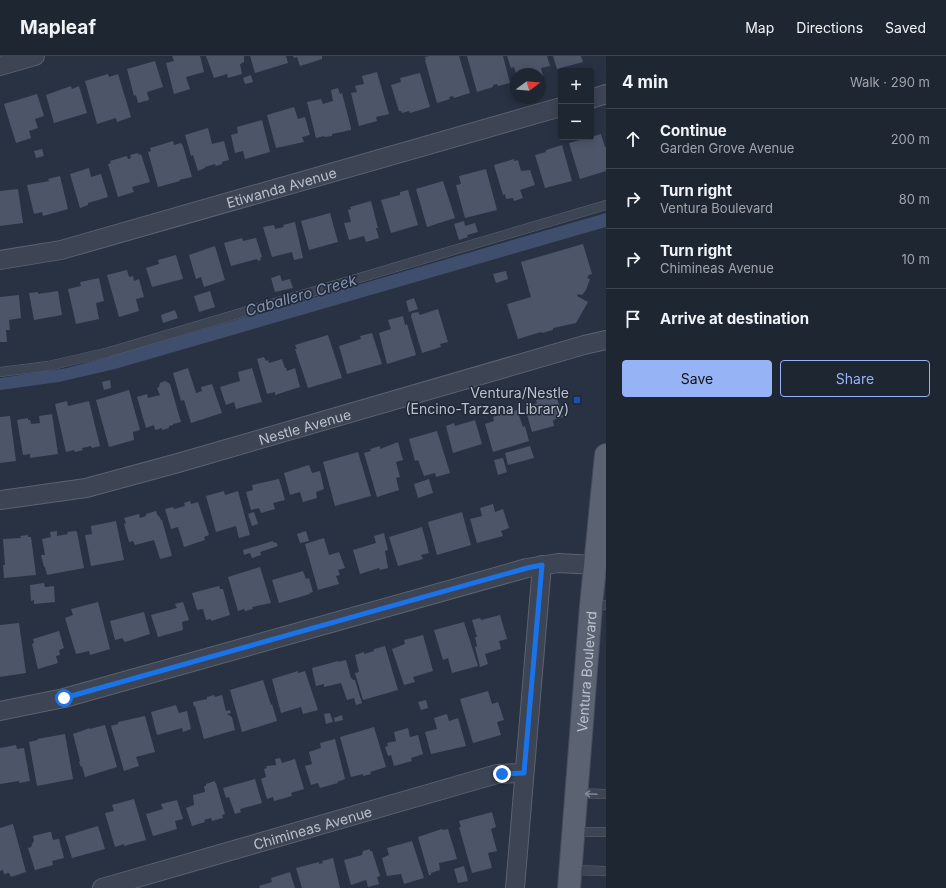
<!DOCTYPE html>
<html lang="en">
<head>
<meta charset="utf-8">
<style>
  body { margin:0; font-family:Inter,sans-serif; background:#2b323e; color:#f1f3f6 }
  .controls { position:absolute; right:12px; top:12px; display:grid; overflow:hidden; border-radius:4px; box-shadow:0 2px 10px #0003 }
  .controls button { width:36px; height:36px; display:grid; place-items:center; padding:0; border:0; border-bottom:1px solid #3c434d; background:#1e2632; color:#f1f3f6; font:20px sans-serif }
  .compass { position:absolute; left:510px; top:12px; width:36px; height:36px; border-radius:50%; background:#1e2632; box-shadow:0 2px 10px #0003; rotate:74deg }
  .stop { position:absolute; width:12px; height:12px; margin:-9px; border:3px solid #1a73e8; border-radius:50%; background:#fff }
  .stop.end { background:#1a73e8; border-color:#fff; box-shadow:0 1px 4px #0008 }
  .list { margin:0; padding:0; list-style:none }
  h2 { display:flex; justify-content:space-between; align-items:center; height:52px; margin:0; padding:0 16px; font-size:17px }
  h2 small { font-size:13px; font-weight:400; color:#a1a5ac }
  .list li { display:grid; grid-template-columns:26px 1fr auto; gap:12px; align-items:center; box-sizing:border-box; height:60px; padding:0 16px; border-top:1px solid #3c434d }
  .list b { display:block; font-size:15px; white-space:nowrap }
  .list p { margin:0; font-size:13px; white-space:nowrap; color:#a1a5ac }
  .list em { font-size:13px; font-style:normal; color:#a1a5ac }
  .actions { display:flex; gap:8px; padding:12px 16px }
  .actions a { flex:1; padding:9px 0; border:1px solid #96b3f5; border-radius:4px; text-align:center; font-size:14px; color:#96b3f5 }
  .actions .main { background:#96b3f5; color:#111 }
  .icon { flex:none; width:22px; height:22px; fill:none; stroke:currentColor; stroke-width:2; stroke-linecap:round; stroke-linejoin:round }
  .map { position:relative; flex:none; width:606px; height:832px; overflow:hidden }
  header { display:flex; align-items:center; gap:24px; box-sizing:border-box; height:56px; padding:0 20px; background:#1e2632; border-bottom:1px solid #3c434d }
  header strong { font-size:19px }
  nav { display:flex; gap:22px; margin-inline-start:auto; font-size:14px }
  main { display:flex }
  aside { flex:1; background:#1e2632 }
  .map>svg:first-child { display:block }
  .water { fill:#3f4e6c }
  .building { fill:#4d5669 }
  .lines { fill:none; stroke-linecap:round; stroke-linejoin:round }
  .lane-casing { stroke:#5b6270; stroke-width:10 }
  .street-casing { stroke:#5b6270; stroke-width:20 }
  .primary-casing { stroke:#464d5c; stroke-width:24 }
  .lane { stroke:#3d4453; stroke-width:9 }
  .street { stroke:#3d4453; stroke-width:18 }
  .primary { stroke:#5b6373; stroke-width:22 }
  .oneway { stroke:#828896 }
  .route { stroke:#1a73e8; stroke-width:5 }
  .transit-dot { fill:#1a4fb4; stroke:#212938; stroke-width:1.5 }
  .labels { text-anchor:middle; dominant-baseline:central; stroke-width:3; stroke-linejoin:round; paint-order:stroke }
  .street-label { font-size:14px; fill:#bac0cc; stroke:#212938 }
  .poi-label { font-size:14px; fill:#bac0cc; stroke:#212938; text-anchor:end }
  .water-label { font-size:15px; font-style:italic; fill:#8393b2; stroke:#212938 }
</style>
</head>
<body>
<header>
<strong>Mapleaf</strong>
<nav><a>Map</a><a>Directions</a><a>Saved</a></nav>
</header>
<main>
<div class="map">
<svg width="606" height="832" viewBox="0 0 606 832">
  <rect width="100%" height="100%" fill="#283243"/>
  <!-- water -->
  <path class="water" d="M606 157V171L115 313 59 326 0 334V322L67 312 112 300Z"/>
  <!-- building -->
  <path class="building" d="M172 0H200L204 16 186 21 190 33 174 38 166 7 174 5Z
    M206 0H244V6L240 8 242 18 228 22 227 18 214 22Z
    M250 0H286L288 7 255 17Z
    M293 0H322V3L300 10 297 1 294 2Z
    M429 0H459L470 37 454 42 453 40 449 41 450 43 437 47 425 4H426L425 1Z
    M467 0H503L510 27 498 30 497 28 493 29V31L477 36Z
    M507 0H547L550 10 541 12 543 20 540 21V18H516L514 11 511 12Z
    M553 0H581L583 6 557 13Z
    M155 5 163 31 147 36 149 44 138 47 136 39 134 40 127 13Z
    M377 16 389 58 376 61 377 65 359 70 351 37 357 36 355 30 364 28 362 20Z
    M420 17 430 51 410 57 409 55 402 57 401 55H399L391 29 401 26 400 22Z
    M108 18 109 21 118 18 131 61 117 66 116 62 97 68 85 25Z
    M251 19 253 26 245 28 243 22Z
    M71 30 72 33 79 30 87 57 54 67 46 39Z
    M338 32 340 38 342 37 351 72V74L332 78V80L325 81 324 80 316 82 307 46 321 43 323 48 333 45 331 34Z
    M37 38 44 60 35 63 38 72 29 75 31 82 16 87 4 48Z
    M294 51 298 63 305 61 310 79 302 81 304 86 276 92 267 59Z
    M262 64 270 96 245 103 243 95 235 97 231 79 238 77 237 71Z
    M208 72 212 88 224 85 229 104 222 106V108L216 110 215 108 205 111V112L198 115 193 99 191 100 185 79Z
    M601 78 605 91H606V115L580 123 569 87Z
    M173 85 174 89 181 87 183 90 192 121 179 124 180 125 158 131 148 96 151 95 150 92Z
    M562 89 572 125 545 132 535 99 546 96V94Z
    M42 93 44 100 36 102 34 95Z
    M138 97 139 99 141 98 150 126 132 131 134 136 118 141 108 108 111 107 110 105 127 100 128 103 131 102 130 99Z
    M514 103V105L518 104 521 115 530 114 535 129 520 134 523 142 514 145 513 142 506 143 505 138 503 139 494 109Z
    M89 112 91 121 101 118 108 141 88 147V149L80 152 70 118Z
    M486 113 497 154 465 162 456 129 461 128 459 120Z
    M60 120 68 153 43 160 42 156 34 158 27 129 49 125 48 123Z
    M443 125 455 162 427 171 416 133Z
    M18 133 23 167 0 170V135Z
    M408 134 418 169 391 177 381 144 400 139V136Z
    M371 145 378 172H376L379 182 366 186 364 180 349 184 344 167 351 166 348 154 351 153 350 151Z
    M330 157 338 186 309 194 301 165Z
    M464 165 465 170 475 167 478 176 467 179 468 181 459 184 454 168Z
    M295 166 303 202 294 204 292 196 272 201 263 171 274 169 275 173 284 171 283 169Z
    M242 182 243 185 256 182 262 201 260 202 261 204 258 205 257 203 231 210 224 187Z
    M583 188 592 218 589 219 587 222 590 223 586 234 582 239 578 238 577 240 588 246 576 267 553 272V274L542 277 541 276 518 283 507 248 531 241 521 206Z
    M215 190 225 224 204 231 201 221 196 223 189 199Z
    M176 199 183 223 152 231 146 212 159 208 158 204Z
    M127 214 129 221 133 220 134 225 139 223 144 241 136 243 139 255 119 261 107 219Z
    M506 215 508 223 496 227 493 218Z
    M280 219 282 225 290 223 293 232 275 236 271 222Z
    M99 222 104 245 96 247 99 263 76 268 68 233 81 230 80 226Z
    M58 235 62 259 34 264 29 237 38 236V238Z
    M210 235 215 251 199 256 194 240Z
    M19 239 21 262 9 264 10 274H6L7 286H0V241Z
    M414 242 418 253 409 256 406 245Z
    M438 253 448 286 440 288 441 291 422 297 411 260 412 257 418 256 420 259Z
    M175 254 178 262 163 267 161 259Z
    M403 260 405 269 407 268 416 299 387 308 379 277 391 273 388 264Z
    M372 277 382 308 347 318 339 290 361 283 360 280Z
    M328 279 342 322 308 332 295 293H297L295 289Z
    M264 301 266 305 268 304 269 307 282 303 285 312H286L287 315 295 312 300 331 275 339V336L267 338 257 303Z
    M188 312 196 337 202 335 201 331 212 328 222 357 191 367 184 344 181 345 173 317Z
    M252 312 262 346 236 353 234 346 226 349 220 331 240 325 238 316Z
    M110 324 111 332 104 334 102 326Z
    M165 325 170 328 181 366 173 368V369L169 370V372L162 374V372L155 374 154 369 146 372 137 341 147 338 148 342 160 339 157 332 159 331 160 327Z
    M129 334 140 374 133 376 134 384 109 391 96 344Z
    M556 339 563 361 553 364 554 370 532 376 525 352 537 347 536 344Z
    M67 345 68 350 89 345 100 390 92 392 91 390 82 392 83 394 75 396 74 394 66 396 55 348Z
    M509 353 510 356 517 354 523 371 525 370 529 385 493 396 485 368 494 365 493 361 503 358 502 355Z
    M52 358 58 398 30 402V398L23 399 17 364 28 362V364H30L31 368 40 367 39 360Z
    M10 360 16 405 0 407V361Z
    M475 364 482 388 453 397 446 370 454 367 455 370Z
    M437 375 450 417 436 421 435 417 424 420 418 404 415 405 409 383Z
    M398 386 403 404 396 406 400 421 396 422 399 434 377 441 364 397 371 395 370 393 380 390V393Z
    M530 390 534 402 508 409 505 397Z
    M358 396 371 440 335 450 323 406Z
    M503 402 507 416 498 419 494 404Z
    M309 409 312 417 320 415 324 433 316 436 317 442 303 446 300 436 290 439 284 417Z
    M279 423 285 444 273 447 275 453 261 457 259 452 251 454 246 436 253 434 252 429Z
    M429 423 433 437 418 442 414 428Z
    M224 435 225 439 238 435 250 479 239 482 236 470 216 476 206 440Z
    M190 445 191 448 198 446 209 479 204 481 205 484 184 491 178 471 171 473 165 453 173 451 174 453 185 450 184 447Z
    M493 448 495 456 503 453 509 472 501 475 503 480 477 487 470 463 482 460 480 452Z
    M156 455 158 460H159L161 464H162L172 500 160 503 154 484 135 489 133 485 129 486 124 468 126 467 124 462 139 458 140 462 146 460V458Z
    M254 456 258 468 252 470 248 458Z
    M462 456 471 489 437 499 428 466Z
    M116 465 124 504 91 510 85 479 92 478 91 470Z
    M422 471 429 497 421 499 423 503 398 510 389 481Z
    M57 475V480L68 478 67 476 76 475 77 476 84 512 47 519 45 511H44L41 499H45L42 483 51 481 50 476Z
    M306 475 309 485 300 487 297 478Z
    M384 477 388 494 385 495 388 512 380 514 379 512 360 518 353 494 376 487 374 480Z
    M28 479V481H31L36 519 4 522 3 509H5L3 483 21 482 20 480Z
    M324 482 329 499 339 496 345 512 338 514 340 519 336 520 339 528 318 534 305 488Z
    M273 485 274 487 276 486 278 490 260 496 261 499 252 502 250 497 244 499 243 494Z
    M260 511 271 547 252 551 253 553 245 555 244 553 238 555 228 521Z
    M303 515 306 523 309 522 313 536 309 537 310 538 279 547 272 524Z
    M44 527 45 531 54 530 55 546 34 548V544L31 545 30 529Z
    M219 530 220 533H223L230 559 211 565V563L206 564 203 553 197 554 192 537Z
    M98 546 110 593 90 599 89 595 76 598 65 562 73 559 71 553Z
    M183 546 189 564 182 566 183 574 158 581 151 559 177 552 175 548Z
    M144 556 150 578 125 586 122 582 115 584 110 565Z
    M500 559 507 583 499 585 501 593 485 598 488 608 480 611 475 591 477 590 475 581H477L472 564 480 562 481 564Z
    M464 566 478 610 452 617 448 602 443 604 434 574Z
    M19 567 26 617 0 621V569Z
    M59 575 64 592 59 594 60 599 56 600 58 607 38 613 32 588 34 587 33 583Z
    M423 579 433 615 413 621 415 626 404 629 392 593 405 588 404 584Z
    M385 590 398 634 363 644 355 617 359 616 355 599 364 596V598L374 595V593Z
    M346 604 351 622H352L353 624H355L362 647 356 649 354 642 347 644 341 627 324 631V628L316 630 312 612 338 605V606Z
    M298 615V617L305 615 318 654 303 658 301 651 281 657 272 623Z
    M263 624 271 649 272 648 277 665 242 676 230 634Z
    M488 635 492 648 498 646 504 664 497 666 501 679 473 687 460 643Z
    M214 639 215 641 222 639 226 655 230 654 231 657 227 658 232 661 235 674 204 683 195 650 194 651 193 646 207 643V641Z
    M426 644 428 652 421 654 418 646Z
    M176 649 179 657 187 655 191 673 183 676 182 672 157 679 151 656Z
    M330 657 333 666 326 668 324 658Z
    M447 658 449 665 458 662 466 690 431 698 425 676 437 673 434 662Z
    M342 659 343 664 335 666 334 662Z
    M145 660 155 696 136 701 139 710 124 715 111 670 118 668V666Z
    M105 669 117 711 85 721 82 710 81 711 79 706 80 705 73 678 90 672V673Z
    M374 671 386 711 370 716 371 718 363 720V718L351 721 340 681Z
    M408 672 410 681 418 679 423 698 411 702 412 705 394 710 391 699 388 700 385 691 388 690 387 687 396 685 394 676Z
    M65 678 73 723 37 730 29 686 38 684 37 683Z
    M335 683 345 723 337 726 338 727 320 732 318 727 311 729 305 710 312 708 309 696 321 692 320 687Z
    M16 689 17 693 24 692 30 725 19 727V725L0 728V692Z
    M280 702 282 707 295 703 304 733 291 737 292 740 274 745 273 741 267 743 261 723 266 721 264 713 267 712 266 710 276 709 275 703Z
    M255 723 262 747 240 753 241 756 235 758 229 741 226 742 223 732Z
    M215 725V727H216L225 758 222 759 223 762 212 765 211 762 204 764 205 766 192 770 186 752 194 749 193 739 205 736 204 730H206V728Z
    M134 743 146 784 124 790V788L115 791 105 757 114 755 112 749Z
    M177 744 183 763 175 765 177 773 153 780 146 758 163 753 161 748Z
    M492 756 496 771 491 773 497 795 488 797 492 812 472 817 459 771H461L459 765Z
    M13 768 26 816 11 821 9 817 4 818 3 814 0 815V772Z
    M98 770 105 793 72 802 65 780Z
    M442 773 443 774 448 773 457 803 439 807 440 814 431 817V819H429L418 781Z
    M49 776H51L53 784 59 783 64 802 52 805 53 809 35 814 28 792 31 791 33 786 34 785 33 780Z
    M412 785 424 822 404 828 401 818 387 820 382 802 389 799 387 792Z
    M370 793V795H372L380 820 377 821 379 828 368 831 366 824 351 829 344 804 362 799 363 795Z
    M333 802 340 832H302L296 812 319 806V808L323 807 322 805Z
    M464 810 468 825 458 827 454 813Z
    M290 816 295 832H260L259 830 272 826 271 822Z"/>
  <g class="lines">
    <defs>
      <path id="lane" d="M0 316 48 310 109 296 606 149
        M591 550 606 549
        M576 737 606 738
        M573 776H606
        M571 814 606 815"/>
      <g id="street">
        <path d="M0 10 35 0"/>
        <path d="M591 43 606 38"/>
        <path id="s1" d="M0 204 61 194 561 51"/>
        <path id="s2" d="M0 444 86 432 178 407 584 289 606 284"/>
        <path d="M0 655 64 642 527 512 558 507 595 509"/>
        <path id="s3" d="M102 832 497 718 524 717"/>
        <path d="M515 832 542 509"/>
      </g>
      <g id="primary">
        <path id="s4" d="M569 832 591 550 606 399"/>
      </g>
    </defs>
    <!-- lane casing -->
    <use href="#lane" class="lane-casing"/>
    <!-- street casing -->
    <use href="#street" class="street-casing"/>
    <!-- primary casing -->
    <use href="#primary" class="primary-casing"/>
    <!-- lane -->
    <use href="#lane" class="lane"/>
    <!-- street -->
    <use href="#street" class="street"/>
    <!-- primary -->
    <use href="#primary" class="primary"/>
  </g>
  <!-- one-way arrows -->
  <defs><path id="oneway-shaft" d="M-6 0H5M1.5-3L5.5 0L1.5 3" fill="none" stroke-width="1.6" stroke-linecap="round" stroke-linejoin="round"/></defs>
  <use class="oneway" href="#oneway-shaft" transform="translate(591 738) rotate(-177)"/>
  <g class="lines">
    <!-- route -->
    <path class="route" d="M64 642 527 512 542 509 524 717 502 718"/>
  </g>
  <!-- markers -->
  <rect class="transit-dot" x="573" y="340" width="8" height="8" rx="2"/>
  <g class="labels">
    <!-- street labels -->
    <g class="street-label">
      <text stroke="none"><textPath href="#s1" startOffset="291">Etiwanda Avenue</textPath></text>
      <text stroke="none"><textPath href="#s2" startOffset="314">Nestle Avenue</textPath></text>
      <text stroke="none"><textPath href="#s4" startOffset="217">Ventura Boulevard</textPath></text>
      <text stroke="none"><textPath href="#s3" startOffset="219">Chimineas Avenue</textPath></text>
    </g>
    <!-- poi labels -->
    <g class="poi-label">
      <text x="569" y="336">Ventura/Nestle<tspan x="569" dy="16">(Encino-Tarzana Library)</tspan></text>
    </g>
    <!-- water labels -->
    <g class="water-label">
      <text transform="translate(301 239) rotate(-16)">Caballero Creek</text>
    </g>
  </g>
</svg>
<div class="controls">
<button>+</button>
<button>−</button>
</div>
<svg class="compass" viewBox="-18 -18 36 36"><path d="M0-13l5 13h-10z" fill="#e53935"/><path d="M0 13l5-13h-10z" fill="#a1a5ac"/></svg>
<div class="stop" style="left:64px;top:642px"></div>
<div class="stop end" style="left:502px;top:718px"></div>
</div>
<aside>
<h2>4 min<small>Walk · 290 m</small></h2>
<ul class="list">
<li><svg class="icon" aria-label="ahead" viewBox="0 0 24 24"><path d="M12 20V5M6 11l6-6 6 6"/></svg><div><b>Continue</b><p>Garden Grove Avenue</p></div><em>200 m</em></li>
<li><svg class="icon" aria-label="right" viewBox="0 0 24 24"><path d="M7 20v-9h11M14 6l5 5-5 5"/></svg><div><b>Turn right</b><p>Ventura Boulevard</p></div><em>80 m</em></li>
<li><svg class="icon" aria-label="right" viewBox="0 0 24 24"><path d="M7 20v-9h11M14 6l5 5-5 5"/></svg><div><b>Turn right</b><p>Chimineas Avenue</p></div><em>10 m</em></li>
<li><svg class="icon" aria-label="arrive" viewBox="0 0 24 24"><path d="M6 21V4h12l-3 4 3 4H6"/></svg><div><b>Arrive at destination</b></div></li>
</ul>
<div class="actions"><a class="main">Save</a><a>Share</a></div>
</aside>
</main>
</body>
</html>
